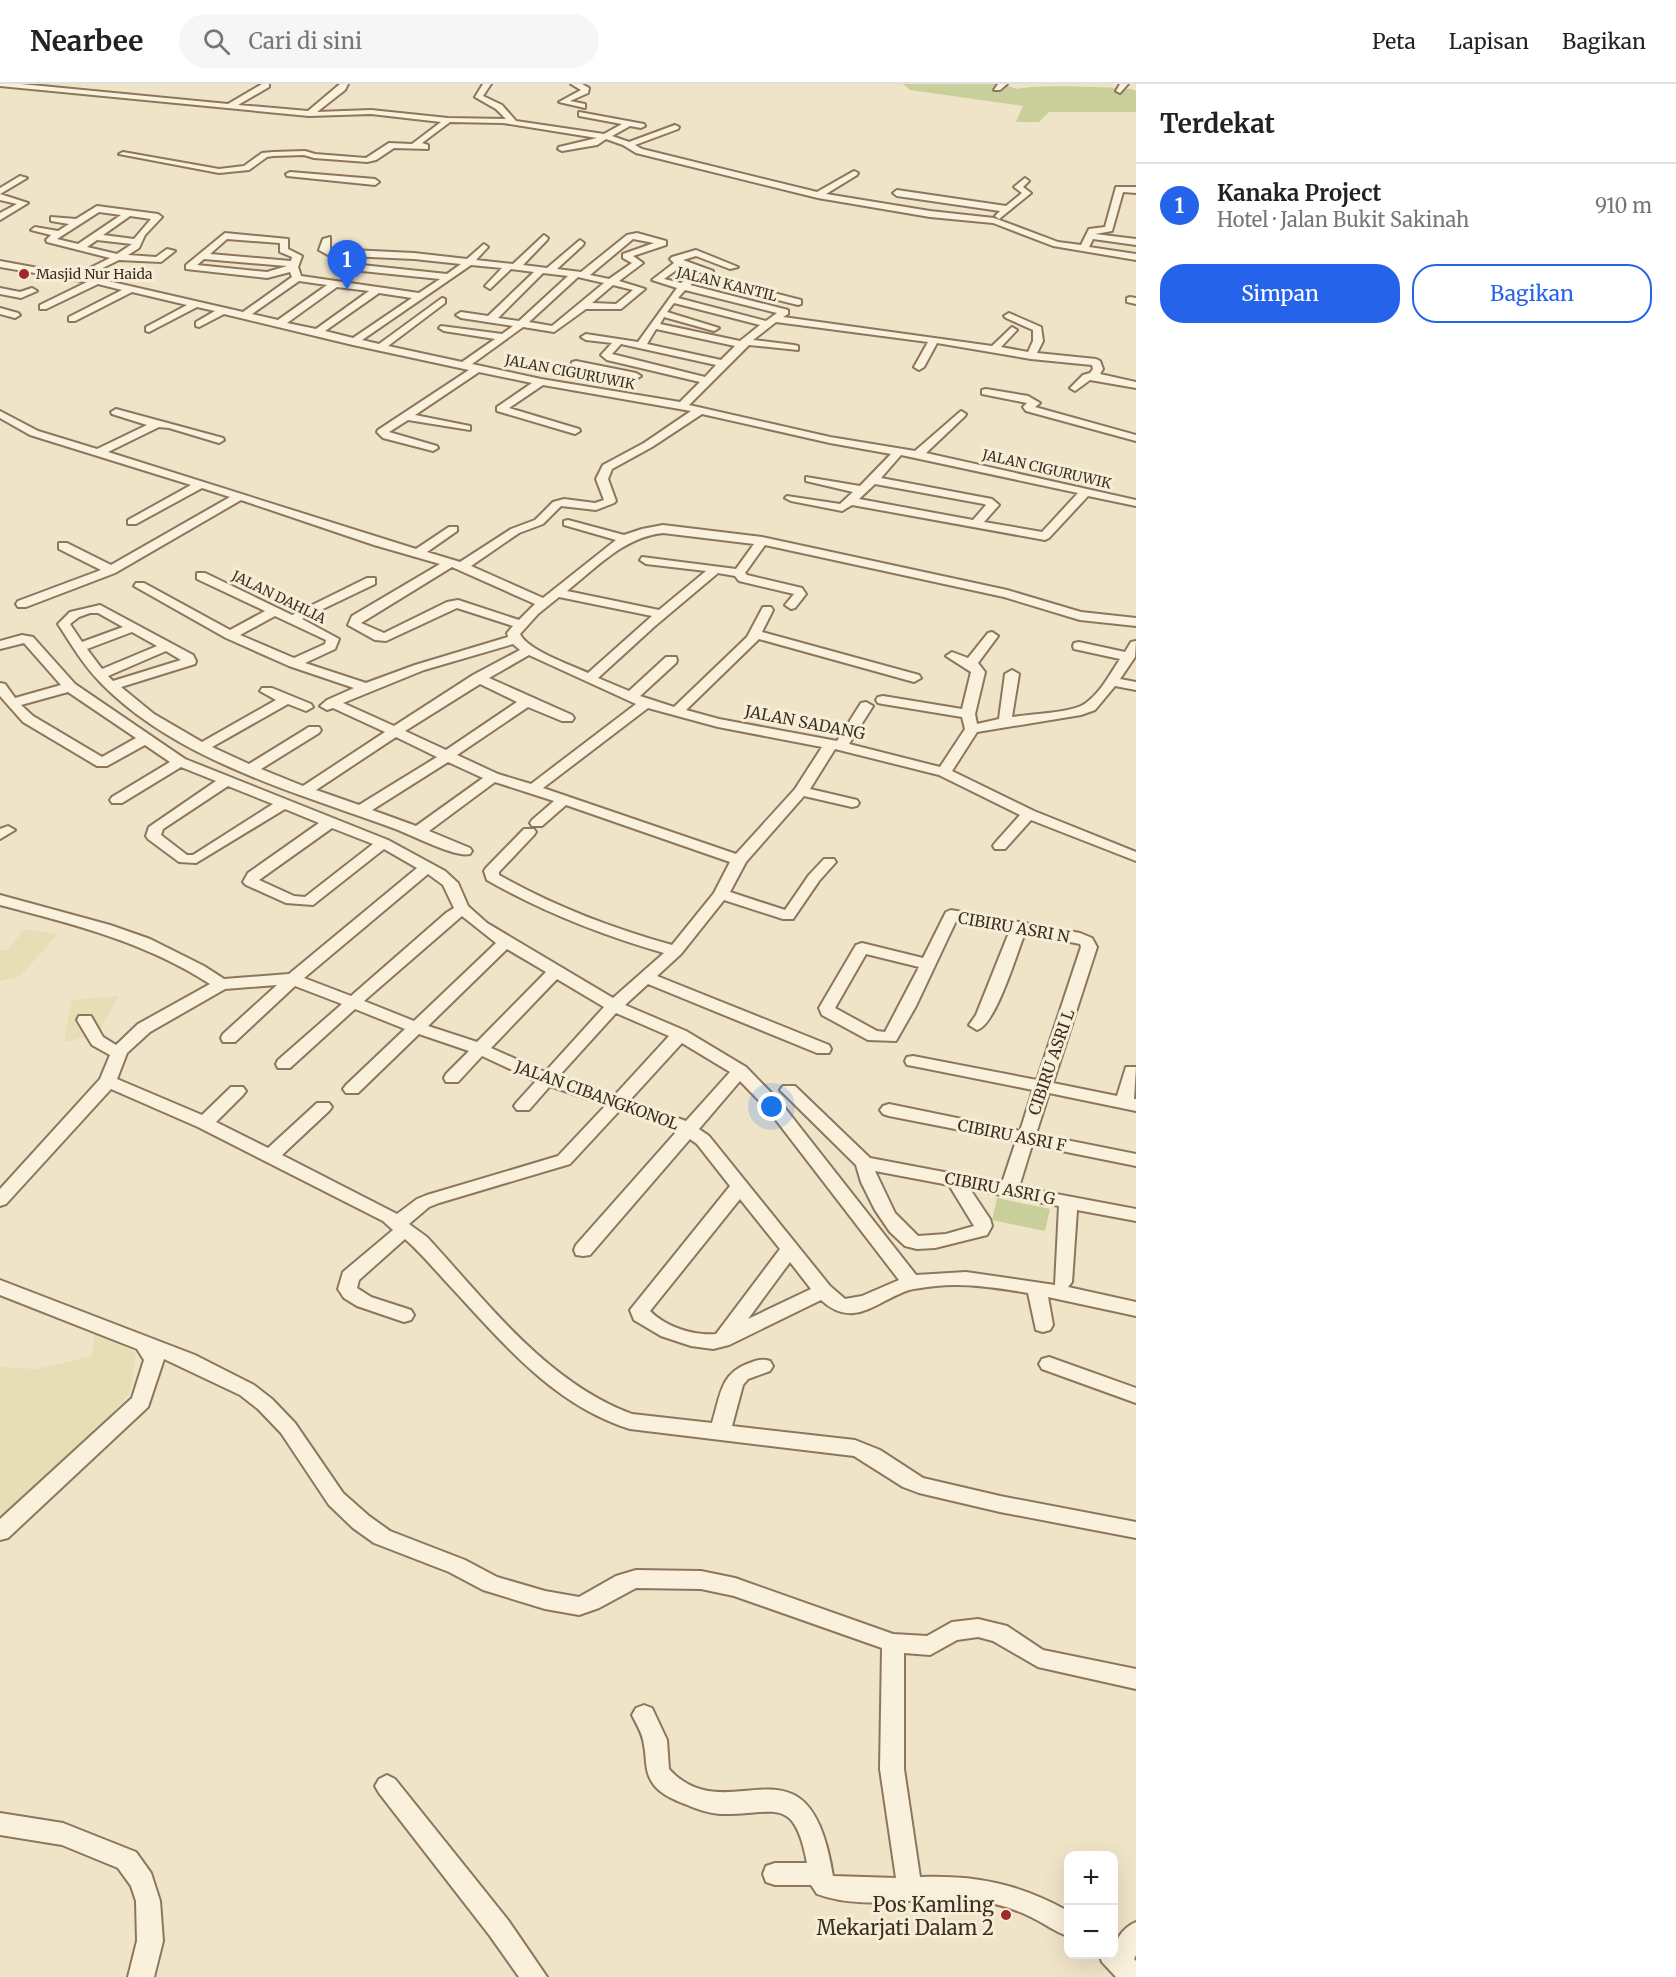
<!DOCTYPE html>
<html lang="id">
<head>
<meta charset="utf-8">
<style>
  body { margin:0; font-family:Merriweather,serif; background:#f6f6f6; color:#222 }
  .controls { position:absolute; right:18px; bottom:18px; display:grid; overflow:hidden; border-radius:12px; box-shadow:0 6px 24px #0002 }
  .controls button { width:54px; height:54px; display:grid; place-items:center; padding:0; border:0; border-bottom:2px solid #e0e0e0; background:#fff; color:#222; font:30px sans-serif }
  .you { position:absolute; left:772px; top:1023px; width:21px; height:21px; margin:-15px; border:4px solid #fff; border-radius:50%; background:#1a73e8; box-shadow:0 0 0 9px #1a73e833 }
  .badge { display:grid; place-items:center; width:39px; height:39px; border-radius:50%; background:#2563eb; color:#fff; font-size:20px; font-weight:700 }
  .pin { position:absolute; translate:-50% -50px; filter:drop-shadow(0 2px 3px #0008) }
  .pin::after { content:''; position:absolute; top:32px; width:21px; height:18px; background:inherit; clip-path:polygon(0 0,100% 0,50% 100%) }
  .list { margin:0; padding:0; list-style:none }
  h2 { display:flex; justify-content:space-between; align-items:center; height:78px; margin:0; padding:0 24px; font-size:26px }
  h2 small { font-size:20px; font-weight:400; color:#767676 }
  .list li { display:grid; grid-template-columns:39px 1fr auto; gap:18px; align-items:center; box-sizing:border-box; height:84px; padding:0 24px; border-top:2px solid #e0e0e0 }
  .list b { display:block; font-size:22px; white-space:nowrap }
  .list p { margin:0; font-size:20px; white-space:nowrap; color:#767676 }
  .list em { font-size:20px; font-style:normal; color:#767676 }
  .actions { display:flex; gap:12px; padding:18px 24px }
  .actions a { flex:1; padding:14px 0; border:2px solid #2563eb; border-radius:24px; text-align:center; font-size:21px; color:#2563eb }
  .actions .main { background:#2563eb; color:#fff }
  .icon { flex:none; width:33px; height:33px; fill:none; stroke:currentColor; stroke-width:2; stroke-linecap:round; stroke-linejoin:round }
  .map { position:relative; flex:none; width:1136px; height:1893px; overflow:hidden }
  header { display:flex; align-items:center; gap:36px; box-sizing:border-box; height:84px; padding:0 30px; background:#fff; border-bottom:2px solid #e0e0e0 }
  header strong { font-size:28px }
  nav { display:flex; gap:33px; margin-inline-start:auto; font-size:21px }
  .search { width:420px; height:54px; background:#f6f6f6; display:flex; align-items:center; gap:15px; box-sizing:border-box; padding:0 21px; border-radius:33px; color:#767676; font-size:22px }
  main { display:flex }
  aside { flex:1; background:#fff }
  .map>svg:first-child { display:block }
  .farmland { fill:#e6deb5 }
  .green { fill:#c9cf9b }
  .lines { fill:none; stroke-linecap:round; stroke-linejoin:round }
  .minor-casing { stroke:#8d765c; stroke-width:4 }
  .minor { fill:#faf1dc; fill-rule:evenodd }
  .poi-dot { fill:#9e2a2b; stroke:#f7eed8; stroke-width:2 }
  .labels { text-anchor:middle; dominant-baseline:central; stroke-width:6; stroke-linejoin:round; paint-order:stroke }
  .far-poi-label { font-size:14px; fill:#3d2e20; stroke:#f7eed8; text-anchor:start }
  .far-street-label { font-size:14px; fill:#3d2e20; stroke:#f7eed8 }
  .street-label { font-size:16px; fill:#3d2e20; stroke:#f7eed8 }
  .near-poi-label { font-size:20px; fill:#3d2e20; stroke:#f7eed8; text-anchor:end }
</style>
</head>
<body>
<header>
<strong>Nearbee</strong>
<div class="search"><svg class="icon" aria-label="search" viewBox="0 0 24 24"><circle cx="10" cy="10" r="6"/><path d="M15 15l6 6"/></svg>Cari di sini</div>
<nav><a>Peta</a><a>Lapisan</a><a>Bagikan</a></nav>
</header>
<main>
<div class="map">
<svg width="1136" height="1893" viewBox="0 0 1136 1893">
  <rect width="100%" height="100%" fill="#f0e4c8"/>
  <!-- farmland -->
  <path class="farmland" d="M25 845 57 851 20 892 0 897V866L6 867Z
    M118 912 98 950 64 958 72 916Z
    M95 1249 136 1269 130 1309 77 1368 0 1437V1283L37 1285 92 1272Z"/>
  <!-- green -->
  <path class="green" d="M903 0H1003L1017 5C1037 0 1106 3 1132 5L1136 7V28H1049L1039 38H1016L1023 22 910 6Z
    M997 1114 1050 1125 1045 1147 992 1136Z"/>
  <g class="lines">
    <defs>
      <path id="minor" d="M0 0H21L228 20 262 0H269V3L238 21 308 27 340 0H348L345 6 317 28 371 26 448 34 506 35 496 25 475 13 483 0H491L483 12 502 21 516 37 604 50 622 40 579 32V28L644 40 645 42 641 44 630 42 612 52 629 58 675 41 679 43 678 45 635 61 642 65 817 108 854 87 858 89 857 91 826 110 930 127 994 134 1058 158 1081 161 1089 145 1105 143 1116 103H1136V109L1123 108 1112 147 1095 150 1136 155V161L1093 155 1089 163 1136 170V176L1053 162 993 139 930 133 818 114 636 69 623 61 606 55 597 61 562 67 558 65 559 63 597 54 503 39 450 38 422 59 428 61V65L394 64 376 76 367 78 314 74 304 71 273 72 267 73 249 86 219 89 119 70 123 68 219 85 244 82 262 69 273 68 305 67 315 70 366 74 389 59 412 60 441 38 371 30 309 32 0 2Z
        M571 0H582L589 4 588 9 570 17 585 20V24L559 18 581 6Z
        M998 0H1007L1000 6H994Z
        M1120 0H1128L1120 9 1116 7Z
        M290 88 375 95 379 98 375 101 287 92 286 90Z
        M20 92 27 94 0 110 28 119 0 136V129L17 120 0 116V104Z
        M1025 94 1029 97 1023 103 1031 109 999 135 995 132 1000 127 897 112 893 109 897 106 1006 122 1022 109 1014 103Z
        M97 122 158 130 162 133 145 151 139 164 128 171 156 173 167 165 175 167 161 178 119 176 86 192 243 228 292 193 290 188 267 194 186 185V181L225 149 288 155V165L302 172 298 183 301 192 419 209 440 195 352 186 347 183 352 180 447 190 461 180 414 175 328 171 319 166 323 155 330 153V165L414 169 467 175 484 160 488 163 476 176 513 180 544 151 548 154 547 156 523 181 547 184 580 156 584 159 583 161 557 185 581 188 627 151 637 149 666 157V161L633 172 643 179 619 197 645 205 621 225H586L554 248 523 243 472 280 541 295 680 318 700 298 607 276 601 271 612 259 586 256 581 253 586 250 638 258 677 204 652 196 674 179 670 175 672 173 696 166 738 183 730 185 696 172 683 176 713 187V191H707L682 182 664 195 681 199 689 193 699 190 801 216V220L798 221 699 196 690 201 788 226V230L783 233 992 262 1012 243 1017 246 1001 263 1028 268 1033 257V246L1006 234 1004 232 1009 229 1041 243 1043 257 1037 269 1096 275 1100 277 1103 285 1100 290 1136 298V304L1090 296 1075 307 1070 304 1083 291 1090 289 1093 285 1092 281 1031 275 937 259 924 283 919 286 914 283 928 258 776 238 753 256 794 261 798 262V266L749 261 689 321 830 353 915 367 961 327 966 330 965 332 926 369 1136 416V422L1088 412 1049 454 1045 456 852 421 842 427 791 417 785 414 787 412 840 420 853 408 806 397V393L860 402 891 370 830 359 702 330 652 363 612 385 608 395 616 417 614 419 596 426 561 422 543 440 519 449 471 482 543 514 616 456 564 441V437L568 436 624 451 642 445 663 441 762 453 1007 506 1081 528 1136 534V542L1080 536 1004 513 765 461 745 489 747 491 802 504 806 510 795 524 791 525 785 521 794 510 739 497 735 492 718 489 655 542 598 594 629 607 666 573H676L677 576 676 579 640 612 674 623 747 553 763 523H771L773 526 762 548 919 591 921 594 914 598 759 555 686 626 719 635 837 657 861 619 866 618 873 622 849 660 940 683 965 645 962 633 883 620 878 619 876 616 878 613 883 612 962 625 971 588 946 572 952 568 968 574 988 549 992 548 998 552 978 579 985 588 975 630 977 640 999 635 1005 590 1012 586 1019 590 1012 633C1030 630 1073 629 1086 619 1101 608 1110 590 1120 575L1074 565 1073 562 1074 559 1079 558 1125 568 1131 558 1136 557 1135 573 1120 595 1136 598V606L1115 602 1095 626 1081 631 977 648 952 687 1034 727 1136 768V777L1031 736 1005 765H995L993 762 995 759 1020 731 939 691 835 665 810 705 857 716 859 719 857 722 852 723 804 712 746 778 730 808 785 826 809 791 824 775H834L836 778 819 797 793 835H783L724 816 681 870 657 892 829 961 831 965 829 969H817L648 900 625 921 686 947 746 983 781 1019 916 1191 966 1188 1055 1201 1059 1122 970 1105 990 1135 992 1142 987 1151 935 1164 917 1165 905 1162 890 1148 875 1126 861 1098 856 1081 780 1006 783 1002H795L870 1074 1002 1099 1016 1057 889 1032 883 1030 880 1026 883 1022 889 1020 1020 1047 1033 1006 913 982 907 981 905 977 907 973 913 972 1037 996 1081 863 1080 860 1025 849C1017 868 996 941 977 946L969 941 976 931 1010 846 956 837 916 922 896 957 868 956 822 931 819 924 856 861 862 859 923 874 946 828 951 826 1080 849 1092 854 1097 863 1053 999 1117 1012 1126 983H1136L1134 1015H1136V1027L1049 1009 1036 1050 1136 1070V1082L1032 1061 1019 1103 1136 1125V1137L1077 1126 1072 1198 1068 1203 1136 1218V1232L1048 1213 1053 1241 1050 1246 1043 1248 1036 1246 1028 1209C998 1204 966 1199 936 1202 927 1203 917 1204 909 1206 876 1217 854 1246 821 1216L729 1261 713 1265 691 1262 661 1252 634 1236 630 1226 730 1102 697 1060 690 1055 590 1171 583 1172 576 1171 574 1166 576 1161 677 1047 669 1042 620 1026 570 1080 439 1119 429 1123 409 1140 427 1153C487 1218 546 1298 632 1330L712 1339C720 1314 720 1290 747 1280 755 1277 761 1274 770 1277L773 1282 770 1287 748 1295 743 1301 732 1342 855 1356 880 1366 923 1394 1000 1412 1136 1438V1454L1000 1428 919 1409 903 1403 854 1372 630 1345C553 1321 502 1258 449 1201 435 1186 421 1169 405 1155L359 1196 357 1204 371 1213 411 1226 414 1231 411 1236 404 1238 357 1222 344 1214 338 1205 343 1188 393 1146 383 1137 198 1043 111 1005 6 1120 0 1122V1105L100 995 110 971 92 961 77 936 79 932H91L103 953 116 961 138 940 210 900C145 858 73 840 0 821V811L110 841 150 855 204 882 224 895 289 890 417 784 384 765 313 821 286 819 246 801 243 798 248 789 319 739 285 725 196 779 179 778 148 755 146 752 149 743 216 697 181 683 122 719H112L110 716 112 713 170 678 145 661 107 682H97L23 638 0 612V599L5 600 15 614 61 601 24 559 0 565V557L22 551 33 553 75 600 185 675 388 756 445 787 458 799 468 822 487 839 613 914 664 869C602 851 543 828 487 796L484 787 486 784 524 745H534L536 748 534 751 499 788V791C554 822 611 844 672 861L714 809 730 778 566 721 542 742H532L530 739 532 736 554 717 495 698 429 747 470 764 472 767 470 770C455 774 410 750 393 744 295 708 176 676 101 599 84 582 71 560 58 540L70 528 100 521 193 571 196 577 195 580 121 603 154 630 202 658 276 616 260 607 262 604H272L311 620 313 623 306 627 288 620 212 663 249 680 309 643H319L321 646 319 649 261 685 303 702 385 648 333 624 327 626 320 622 327 616 354 604 289 582 226 554 134 502 136 499H144L230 546 265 527 197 495V489H205L292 531 367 494H375V500L302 535 339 555 335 565 305 579 366 599 415 581 508 553 507 549 513 542 457 524 386 557 375 556 348 541 352 532 440 480 374 461 241 416 115 489 26 523H18L16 520 18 517 101 486 59 465V459H67L111 481 230 413 202 404 136 440H128V436L191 401 30 351 0 334V327L38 347 97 365 147 341 112 330 111 328 116 325 223 354 224 356 219 359 169 344 159 343 108 368 416 465 449 443H457V447L427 468 460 478 511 445 535 436 553 418 564 415 595 419 604 416 596 395 603 381 644 359 691 327 543 301 509 324 579 345 580 347 575 350 497 327V323L532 299 479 288 415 331 470 342V346L408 336 389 348 437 362 438 364 433 367 383 354 377 348 378 346 469 286 353 261 224 230 199 243 196 242V238L215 227 197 223 149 248 146 247V243L187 221 132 208 75 237H69V233L122 206 98 200 46 225H40V221L87 198 0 183V177L76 191 110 174 47 158 46 156 51 151 31 146 35 143 58 147 69 140 51 137V133L76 135ZM99 128 121 131 78 160 57 155ZM130 132 151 135 134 155 103 151ZM227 155 280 159V168L292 173 291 177 210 170ZM633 155 654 159 623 170V174L632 179 609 195 590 191ZM97 156 132 160 117 170 87 163ZM204 175 287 182 267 188 197 181ZM471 181 502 184 485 202 490 205 511 185 534 188 488 232 461 228 456 231 461 234 513 242 502 250 441 242 439 244 444 247 495 255 462 278 388 262 445 219V215L442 214 379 260 362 256ZM543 189 568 192 519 237 498 234ZM578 193 604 199 552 242 529 238ZM299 197 327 201 278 236 252 230ZM613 201 633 206 616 220 592 219ZM337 203 369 207 316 245 287 239ZM685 206 777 229 766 237 678 214ZM379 209 412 214 353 254 325 247ZM674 219 760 241 740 257 660 240 664 233 714 247 719 244 667 228ZM656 245 735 262 721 276 647 260ZM621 260 716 281 705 293 612 270ZM901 371 1078 409 1042 448 984 438 999 421 992 415 881 394ZM875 400 984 420 986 421 973 436 859 415ZM663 449 754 460 736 485 642 473 640 476 646 480 706 487 659 526 567 507C596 484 624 453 663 449ZM452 483 535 520 519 536 458 516 447 518 384 549 361 539ZM559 513 652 532 588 589C571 581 527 566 520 550L538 530ZM90 529H98L123 543 82 558 70 540 79 533ZM275 532 326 556 325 560 294 574 240 551ZM132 548 157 562 102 585 87 565ZM513 560 520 566 473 591 394 642 343 619 424 586ZM166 567 181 576 113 597 108 592ZM529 571 636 620 531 700 498 690 457 671 528 623 562 637H572L574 634 572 631 489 594ZM480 600 517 618 446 666 405 647ZM68 608 136 654 102 673 33 632 21 621ZM648 624 718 643 822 663 795 705 736 770 543 704ZM396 653 437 673 359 721 316 706ZM448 678 483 694 416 742 372 726ZM228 702 273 720 193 771H187L161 751 163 745ZM332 744 373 760 305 813 294 812 259 796ZM428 790 443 801 454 824 446 829 351 912 304 894ZM462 832 496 859 414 937 364 917ZM507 865 546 888 477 958 428 942ZM866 870 919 883 885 948 877 947 835 924ZM557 895 604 923 545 988 491 964ZM277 901 223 950 221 954 223 958H235L295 902 342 920 278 976 276 980 278 984H290L355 925 405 945 346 1001 343 1005 346 1009H358L419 950 469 967 446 990 444 994 446 998H458L482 972 536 997 517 1018 514 1022 517 1026H529L550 1002 606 1021 558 1072 427 1111 417 1115 397 1130 282 1071 329 1027 332 1023 329 1019H317L268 1064 216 1038 243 1011 246 1007 243 1003H231L202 1031 117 995 127 969 150 948 225 905ZM616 929 669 952 614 1012 558 993ZM682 959 730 988 686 1037 629 1017ZM740 997 769 1027 899 1196 862 1212 845 1215 830 1202 709 1052 699 1045ZM875 1087 949 1101 974 1142 946 1150 918 1152 895 1129ZM740 1115 780 1165 716 1250C693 1252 666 1243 650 1227ZM790 1178 811 1205 748 1235Z
        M0 204 20 208 32 204 37 207 21 214 0 210Z
        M1130 213 1136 214V220L1127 218V214Z
        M0 224 18 229 20 231 15 234 0 230Z
        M576 277 636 289 641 292 636 295 572 282V278Z
        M986 305 1028 312 1040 319 1035 323 1136 351V357L1026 327 1023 323 1027 319 982 310V306Z
        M8 742 15 746 0 755V745Z
        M0 1196 195 1271 254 1301 272 1315 295 1339 343 1409 369 1432 390 1447 465 1476 497 1493 545 1507 579 1513 616 1492 636 1486 701 1487 735 1494 893 1550 927 1552 952 1538 978 1535 1007 1542 1043 1566 1136 1585V1605L1038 1583 993 1557 978 1553 957 1556 930 1571 904 1569V1685L920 1793C977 1791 1019 1800 1068 1827V1852C1055 1848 1044 1839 1031 1833 1011 1823 991 1818 969 1816 920 1811 865 1828 817 1810L811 1801H775L766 1798 763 1790 766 1782 775 1779H807C794 1708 773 1732 720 1730 708 1729 696 1725 685 1720 674 1716 661 1710 654 1701 644 1688 647 1675 644 1661 643 1650 637 1641 632 1631L636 1624 644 1621 652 1624 667 1656 669 1685C729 1751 809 1638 833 1792L896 1794 880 1685 882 1564 734 1512 701 1505 636 1504 599 1524 579 1531 545 1525 483 1506 449 1488 374 1459 353 1444 329 1421 281 1349 258 1325 240 1311 164 1275 148 1323 8 1454 0 1456V1435L132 1314 144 1276 137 1265 0 1211Z
        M1049 1273 1136 1304V1319L1042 1285 1039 1280 1042 1275Z
        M387 1691 395 1695 508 1836 547 1893H519L490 1852 379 1709 375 1702 379 1695Z
        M0 1729 63 1739 136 1768 151 1789 160 1817 163 1857 154 1893H128L137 1857 136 1817 131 1802 118 1784 62 1761 0 1751Z
        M1136 1838V1871L1134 1875 1136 1877V1893H1116L1102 1878 1099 1870H1114C1114 1857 1122 1844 1136 1838Z"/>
    </defs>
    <!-- minor casing -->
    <use href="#minor" class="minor-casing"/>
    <!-- minor -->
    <use href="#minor" class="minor"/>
  </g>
  <!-- markers -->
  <g class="poi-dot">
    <circle cx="24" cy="190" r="6"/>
    <circle cx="1006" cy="1831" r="6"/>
  </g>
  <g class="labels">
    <!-- far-poi labels -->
    <g class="far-poi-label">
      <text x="36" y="190">Masjid Nur Haida</text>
    </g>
    <!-- far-street labels -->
    <g class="far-street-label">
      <text transform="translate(727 200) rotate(14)">JALAN KANTIL</text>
      <text transform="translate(570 288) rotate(11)">JALAN CIGURUWIK</text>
      <text transform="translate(1047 385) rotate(13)">JALAN CIGURUWIK</text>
      <text transform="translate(279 513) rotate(26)">JALAN DAHLIA</text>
    </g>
    <!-- street labels -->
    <g class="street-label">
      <text transform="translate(805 638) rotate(11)">JALAN SADANG</text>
      <text transform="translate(1014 843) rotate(10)">CIBIRU ASRI N</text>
      <text transform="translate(1051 978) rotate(-71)">CIBIRU ASRI L</text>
      <text transform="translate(597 1011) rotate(20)">JALAN CIBANGKONOL</text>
      <text transform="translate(1012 1051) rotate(11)">CIBIRU ASRI F</text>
      <text transform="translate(1000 1104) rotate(11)">CIBIRU ASRI G</text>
    </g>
    <!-- near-poi labels -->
    <g class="near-poi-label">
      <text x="994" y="1820">Pos Kamling<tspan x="994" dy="23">Mekarjati Dalam 2</tspan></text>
    </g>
  </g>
</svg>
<div class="controls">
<button>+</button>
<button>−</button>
</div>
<div class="you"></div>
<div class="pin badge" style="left:347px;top:206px">1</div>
</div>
<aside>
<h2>Terdekat<small></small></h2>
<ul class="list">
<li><span class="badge">1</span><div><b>Kanaka Project</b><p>Hotel · Jalan Bukit Sakinah</p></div><em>910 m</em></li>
</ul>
<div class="actions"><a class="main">Simpan</a><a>Bagikan</a></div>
</aside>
</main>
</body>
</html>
